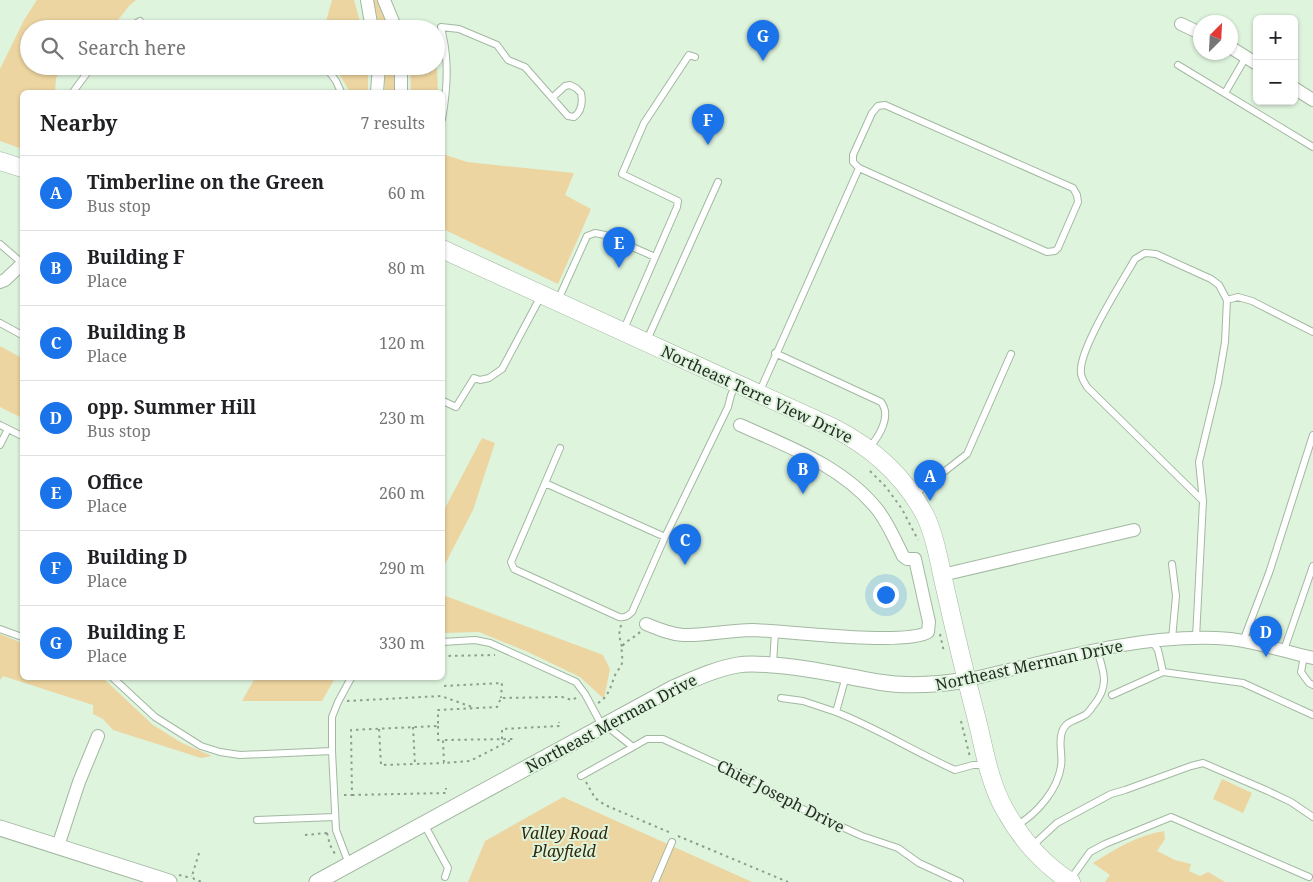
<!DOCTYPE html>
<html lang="en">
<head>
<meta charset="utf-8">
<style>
  body { margin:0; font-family:"Noto Serif",serif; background:#f2f2f2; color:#202124 }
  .controls { position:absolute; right:15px; top:15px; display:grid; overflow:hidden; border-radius:8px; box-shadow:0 1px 4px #0004 }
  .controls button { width:45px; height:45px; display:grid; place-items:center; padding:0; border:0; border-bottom:1px solid #e0e0e0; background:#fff; color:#202124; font:25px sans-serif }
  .compass { position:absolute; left:1193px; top:15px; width:45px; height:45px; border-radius:50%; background:#fff; box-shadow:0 1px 4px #0004; rotate:24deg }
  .you { position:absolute; left:885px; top:594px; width:18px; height:18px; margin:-12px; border:4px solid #fff; border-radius:50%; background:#1a73e8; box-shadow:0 0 0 8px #1a73e833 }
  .badge { display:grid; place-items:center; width:32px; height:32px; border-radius:50%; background:#1a73e8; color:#fff; font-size:16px; font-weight:700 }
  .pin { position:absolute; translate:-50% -41px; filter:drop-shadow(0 1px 2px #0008) }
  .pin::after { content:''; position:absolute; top:26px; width:18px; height:15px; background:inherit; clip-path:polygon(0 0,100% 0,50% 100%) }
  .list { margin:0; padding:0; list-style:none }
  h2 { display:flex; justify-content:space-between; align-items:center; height:65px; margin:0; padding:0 20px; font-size:21px }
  h2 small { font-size:16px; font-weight:400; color:#757577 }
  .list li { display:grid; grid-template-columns:32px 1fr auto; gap:15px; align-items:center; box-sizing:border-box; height:75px; padding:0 20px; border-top:1px solid #e0e0e0 }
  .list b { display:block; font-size:19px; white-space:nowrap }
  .list p { margin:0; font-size:16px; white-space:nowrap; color:#757577 }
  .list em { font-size:16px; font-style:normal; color:#757577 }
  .icon { flex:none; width:28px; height:28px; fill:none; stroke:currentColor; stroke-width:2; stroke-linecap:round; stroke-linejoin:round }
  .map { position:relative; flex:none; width:1313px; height:882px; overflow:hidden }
  .search { position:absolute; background:#fff; box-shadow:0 1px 4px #0004; left:20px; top:20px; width:425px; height:55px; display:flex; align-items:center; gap:12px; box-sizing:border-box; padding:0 18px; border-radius:28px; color:#757577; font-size:19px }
  .panel { position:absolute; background:#fff; box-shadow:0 1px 4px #0004; left:20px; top:90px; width:425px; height:590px; border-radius:8px }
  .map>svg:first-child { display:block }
  .green { fill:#edd5a1 }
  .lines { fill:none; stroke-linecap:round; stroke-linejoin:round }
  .service-casing { stroke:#a3b8a2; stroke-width:8 }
  .minor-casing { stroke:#a3b8a2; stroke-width:14 }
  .tertiary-casing { stroke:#a3b8a2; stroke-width:17 }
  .secondary-casing { stroke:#a3b8a2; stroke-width:19 }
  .path { stroke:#8e9e8e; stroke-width:2; stroke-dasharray:2.5 4; stroke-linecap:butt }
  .service { stroke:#fff; stroke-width:6 }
  .minor { stroke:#fff; stroke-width:12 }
  .tertiary { stroke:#fff; stroke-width:15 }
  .secondary { stroke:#fff; stroke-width:18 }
  .labels { text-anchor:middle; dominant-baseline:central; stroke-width:4; stroke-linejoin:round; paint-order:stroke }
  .street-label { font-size:16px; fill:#242c24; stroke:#def4dd }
  .park-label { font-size:16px; font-style:italic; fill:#342708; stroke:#def4dd }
</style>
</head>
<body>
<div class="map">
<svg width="1313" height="882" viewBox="0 0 1313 882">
  <rect width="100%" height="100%" fill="#def4dd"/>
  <!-- green -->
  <path class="green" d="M37 0H136L129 6 111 29H29V66H67L56 78 55 92H22V149L0 141V69L24 20Z
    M332 0H354L362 29H324Z
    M373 0H378L389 29H380Z
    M436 47 438 92H411L410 66H436Z
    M346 66H368V92H350L338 72 345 71Z
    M384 66H394L395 92H385Z
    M443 154 467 162 574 173 565 195 591 209 558 284 443 229Z
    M0 346 22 358V418L0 407Z
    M482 438 495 443 473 510 443 568V512Z
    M443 595 603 655 610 669 604 699 580 677 528 652 479 632 443 633Z
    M0 634 22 643V678H103L153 725 182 743 212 756 201 758 113 730 103 719 93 714V705L3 676 0 680Z
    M255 678H335L322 701H242Z
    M1222 779 1252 793 1243 813 1213 799Z
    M563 797 752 882H468L485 841Z
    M1164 831 1165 839 1157 851 1175 860 1191 864 1189 871 1200 876 1208 872 1225 882H1105L1110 875 1093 863C1115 849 1138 835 1164 831Z"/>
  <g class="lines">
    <defs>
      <path id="service" d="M127 29 140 21
        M436 36 443 37 441 27 459 29 497 45 508 60 525 67 568 116 574 117C582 111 583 103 581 93L576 88 570 85 565 86 552 98
        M1178 65 1313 147
        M328 66V70L336 81 341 92
        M73 92 92 66
        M1225 93 1246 57
        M442 119C447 92 449 63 443 37
        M0 244 22 263
        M558 300 587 236 595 233 605 235 655 257
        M0 323 22 335
        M624 329 677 207 678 201 622 174 644 123 689 55 695 57
        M647 340 718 182
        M775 353 881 402C892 416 879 436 870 447
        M759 393 859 168 853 162V155L872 113 878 106 885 105 1073 188 1077 195 1078 202 1058 248 1055 251 1047 252 859 168
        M443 401 456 407 474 378 480 380 489 378 502 369 541 296
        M0 425 22 436
        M0 445 8 429
        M545 483 560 448
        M914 495 967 454 1011 354
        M1203 501 1087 387C1085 383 1081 378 1081 373 1078 350 1122 282 1135 259L1145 253 1156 254 1211 279 1219 285 1227 300 1238 297 1252 301 1313 332
        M665 537 632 612C628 616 625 618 619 617L514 569 511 562 545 483 665 537 728 407 731 395 736 385
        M1172 564 1176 596 1172 639
        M0 629 22 637
        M1196 638 1203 501 1199 462 1218 383 1225 342 1227 300
        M1152 641 1158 650 1163 672
        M1243 641 1269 573 1313 435
        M442 642 475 640 490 643 576 682 585 694 599 720 633 747 647 739H663L757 782 774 796 862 836 898 848 919 863 960 882
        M1284 650 1313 566
        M1304 656 1301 672 1309 683 1313 685
        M773 664 775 632
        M846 676 836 712C877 728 915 752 955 770L973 765H987
        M113 678 155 717 201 746 220 752 240 755 332 751 336 830 349 864
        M1112 695 1163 672 1243 683 1313 715
        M781 698 803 701 836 712
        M332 751V717L338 702 351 678
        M581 776 633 747
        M257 820 335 817
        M424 824 448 868 445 877
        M1017 825C1037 814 1058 789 1061 766 1063 755 1058 743 1062 732 1065 721 1077 720 1085 715 1088 713 1091 709 1093 706 1110 686 1104 672 1097 650
        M1031 847 1057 823 1111 794 1125 790 1191 766 1203 763 1268 791 1291 802 1313 817
        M1070 880 1090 852 1105 844 1171 817 1309 877
        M655 882 672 842"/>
      <path id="minor" d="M367 0 372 29
        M384 0 396 29
        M1181 24 1200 33
        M1230 47 1257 64
        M401 66V92
        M1294 88 1313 100
        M377 92 379 66
        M0 282 5 280 22 264
        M942 575 1134 530
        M646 624C658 629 670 634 683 635 706 636 729 630 752 630 796 632 839 638 883 638 894 638 919 638 928 632L929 622 915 559H907L903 556C895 540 888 523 877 509 842 466 789 447 740 425
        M966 680C1048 662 1131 635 1216 638 1250 639 1281 651 1313 658
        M58 846 79 782 98 736"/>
      <path id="tertiary" d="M0 828 169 882
        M317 882 673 688C694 679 715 669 738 665 749 663 760 664 772 665 808 667 843 676 878 682 908 687 936 685 966 680"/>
      <path id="secondary" d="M0 161 22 168
        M442 249 834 428C873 448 904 476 925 515 936 538 940 567 946 592 956 637 967 682 979 728 985 755 991 786 1005 810 1021 839 1043 864 1071 882"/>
    </defs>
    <!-- service casing -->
    <use href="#service" class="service-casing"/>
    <!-- minor casing -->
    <use href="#minor" class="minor-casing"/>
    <!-- tertiary casing -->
    <use href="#tertiary" class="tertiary-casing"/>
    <!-- secondary casing -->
    <use href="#secondary" class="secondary-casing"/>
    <!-- path -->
    <path class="path" d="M870 471 886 487 902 509 918 540
      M621 625 619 635 622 647
      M940 634 944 652
      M442 656 495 655
      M444 686 502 683 501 698
      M347 701 441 696 475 708
      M598 703C610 696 611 684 616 673 618 670 621 667 622 663 623 658 621 652 622 647 625 641 634 638 640 632
      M961 721 970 757
      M438 726V740H443L444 763 470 761 513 739 443 740
      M413 727 415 764 444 763
      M379 729 381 765 415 764
      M502 739V729L560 726 559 722
      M586 782 595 798 605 805 671 833
      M344 795H352L351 730 438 726V710L497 707 501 698 562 697 572 700 578 697
      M352 795 446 793V788
      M327 833 330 845 335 854
      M305 835 327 833
      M678 836 788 882
      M199 853 192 876 194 879 202 882
      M179 875 187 877 192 876"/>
    <!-- service -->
    <use href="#service" class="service"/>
    <!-- minor -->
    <use href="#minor" class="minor"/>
    <!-- tertiary -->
    <use href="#tertiary" class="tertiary"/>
    <!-- secondary -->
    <use href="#secondary" class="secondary"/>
  </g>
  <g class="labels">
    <!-- street labels -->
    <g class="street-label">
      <text transform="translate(757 394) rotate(25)">Northeast Terre View Drive</text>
      <text transform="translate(1029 665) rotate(-12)">Northeast Merman Drive</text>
      <text transform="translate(611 723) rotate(-28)">Northeast Merman Drive</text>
      <text transform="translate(781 796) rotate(27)">Chief Joseph Drive</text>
    </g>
    <!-- park labels -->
    <g class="park-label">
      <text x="564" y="833">Valley Road<tspan x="564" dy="18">Playfield</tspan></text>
    </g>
  </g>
</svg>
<div class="controls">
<button>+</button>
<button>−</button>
</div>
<svg class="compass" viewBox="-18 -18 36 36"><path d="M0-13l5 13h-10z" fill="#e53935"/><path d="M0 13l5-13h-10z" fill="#757577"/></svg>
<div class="you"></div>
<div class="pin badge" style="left:930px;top:501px">A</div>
<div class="pin badge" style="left:803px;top:494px">B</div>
<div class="pin badge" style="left:685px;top:565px">C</div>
<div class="pin badge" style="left:1266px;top:657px">D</div>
<div class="pin badge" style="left:619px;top:268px">E</div>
<div class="pin badge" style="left:708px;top:145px">F</div>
<div class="pin badge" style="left:763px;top:61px">G</div>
<div class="search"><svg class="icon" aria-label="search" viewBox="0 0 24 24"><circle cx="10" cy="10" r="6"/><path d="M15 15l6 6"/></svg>Search here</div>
<section class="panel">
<h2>Nearby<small>7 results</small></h2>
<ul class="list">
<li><span class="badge">A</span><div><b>Timberline on the Green</b><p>Bus stop</p></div><em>60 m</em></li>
<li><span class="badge">B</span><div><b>Building F</b><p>Place</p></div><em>80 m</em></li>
<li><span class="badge">C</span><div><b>Building B</b><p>Place</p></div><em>120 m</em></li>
<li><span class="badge">D</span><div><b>opp. Summer Hill</b><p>Bus stop</p></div><em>230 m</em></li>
<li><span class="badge">E</span><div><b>Office</b><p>Place</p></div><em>260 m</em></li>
<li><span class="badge">F</span><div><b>Building D</b><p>Place</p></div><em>290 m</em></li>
<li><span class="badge">G</span><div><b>Building E</b><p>Place</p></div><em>330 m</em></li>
</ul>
</section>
</div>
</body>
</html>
